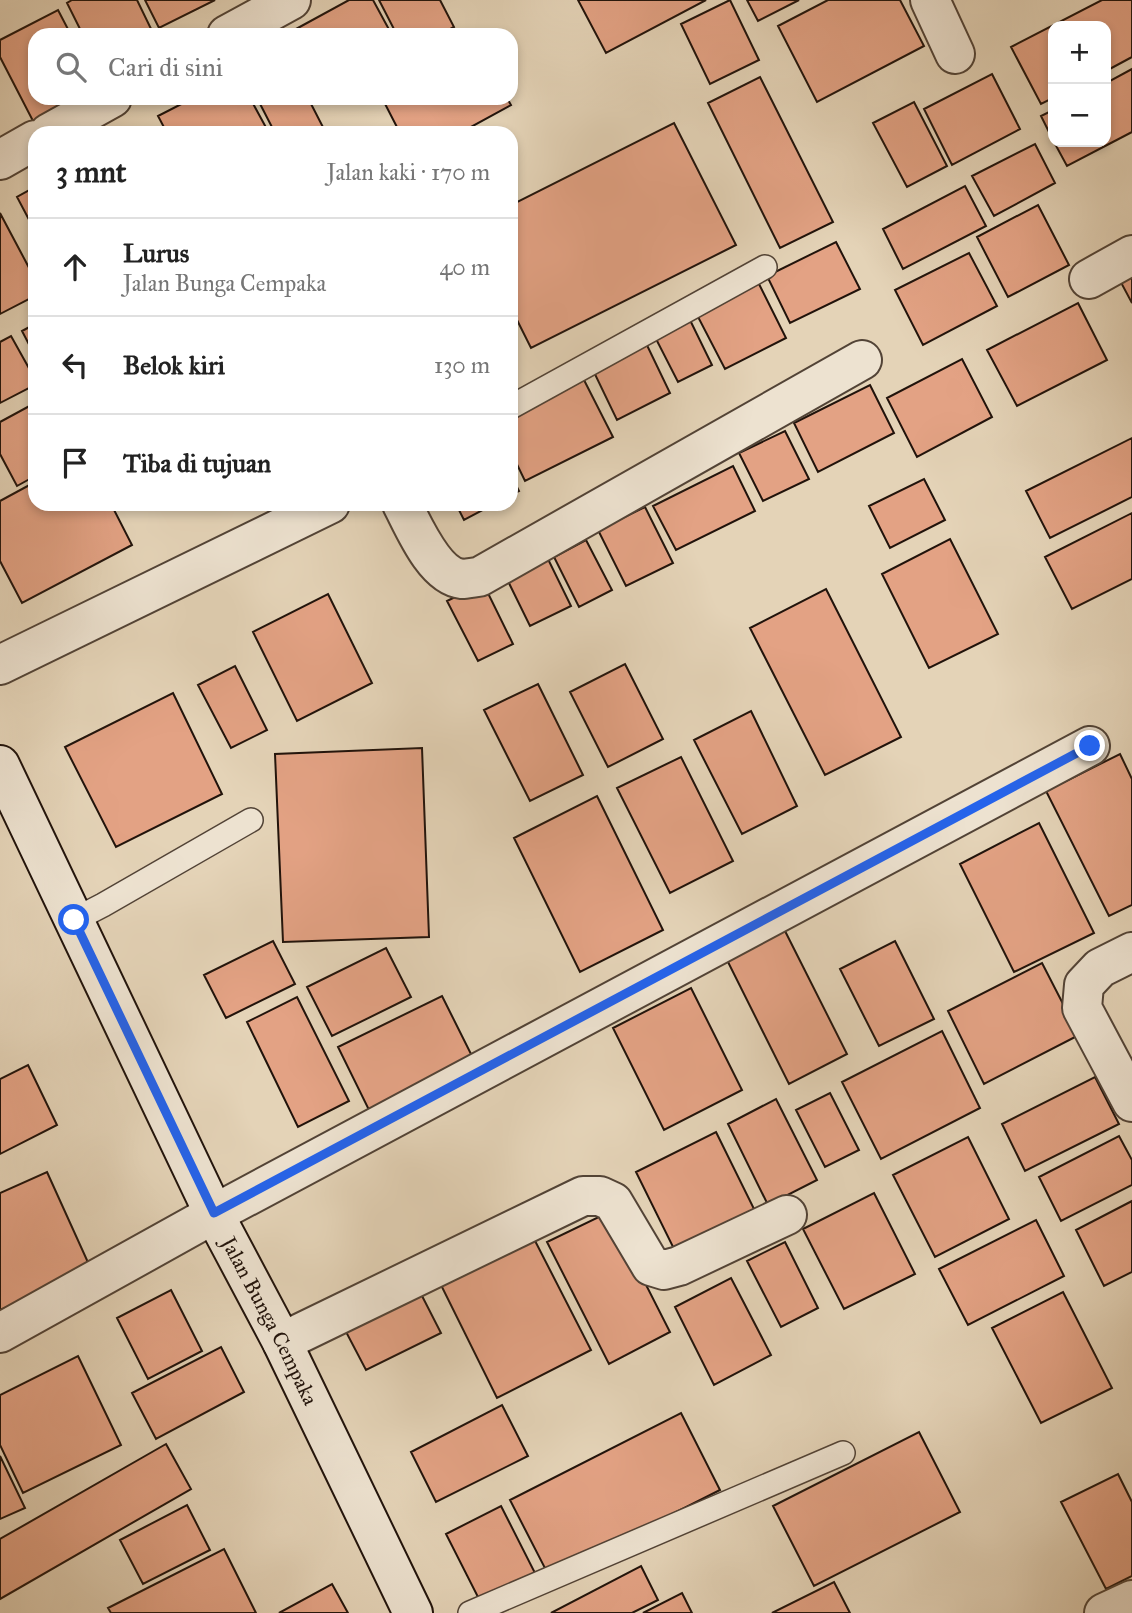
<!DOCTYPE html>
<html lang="id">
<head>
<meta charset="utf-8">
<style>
  body { margin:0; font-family:"IM FELL Great Primer",serif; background:#f2f2f2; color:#222 }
  .controls { position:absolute; right:21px; top:21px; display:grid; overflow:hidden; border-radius:14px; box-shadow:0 4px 10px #0003 }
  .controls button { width:63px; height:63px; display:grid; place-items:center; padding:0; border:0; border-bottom:2px solid #e0e0e0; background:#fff; color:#222; font:35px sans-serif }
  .stop { position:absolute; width:21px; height:21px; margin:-16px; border:5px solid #2563eb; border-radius:50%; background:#fff }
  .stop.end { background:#2563eb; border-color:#fff; box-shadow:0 2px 7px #0008 }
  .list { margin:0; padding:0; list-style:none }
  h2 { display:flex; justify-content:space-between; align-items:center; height:91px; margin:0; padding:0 28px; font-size:30px }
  h2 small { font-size:23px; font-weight:400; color:#767676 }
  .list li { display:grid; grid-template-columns:46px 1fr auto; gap:21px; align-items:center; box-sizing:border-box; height:98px; padding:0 28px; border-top:2px solid #e0e0e0 }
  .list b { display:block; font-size:26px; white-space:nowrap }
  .list p { margin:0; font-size:23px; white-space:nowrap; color:#767676 }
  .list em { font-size:23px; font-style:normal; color:#767676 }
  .icon { flex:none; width:38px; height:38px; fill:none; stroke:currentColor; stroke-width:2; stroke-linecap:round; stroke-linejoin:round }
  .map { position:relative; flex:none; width:1132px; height:1613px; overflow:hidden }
  .search { position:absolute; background:#fff; box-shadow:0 4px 10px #0003; left:28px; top:28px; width:490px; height:77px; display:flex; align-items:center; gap:18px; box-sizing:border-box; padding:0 24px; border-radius:21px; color:#767676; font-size:26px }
  .panel { position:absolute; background:#fff; box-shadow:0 4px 10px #0003; left:28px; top:126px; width:490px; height:385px; border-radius:21px }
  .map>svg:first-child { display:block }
  .building { fill:#e3a284; stroke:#21130b; stroke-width:2 }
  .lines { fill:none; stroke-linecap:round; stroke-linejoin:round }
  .lane-casing { stroke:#524336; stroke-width:26 }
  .street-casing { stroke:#524336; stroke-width:42 }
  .secondary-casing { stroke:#21130b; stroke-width:42 }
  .lane { stroke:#ede2d0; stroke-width:23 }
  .street { stroke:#ede2d0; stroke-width:38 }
  .secondary { stroke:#ede2d0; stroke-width:38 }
  .route { stroke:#2563eb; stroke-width:9 }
  .labels { text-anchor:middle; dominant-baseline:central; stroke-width:5; stroke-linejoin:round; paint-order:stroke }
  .street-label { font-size:21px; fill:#21130b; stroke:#ede2d0 }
</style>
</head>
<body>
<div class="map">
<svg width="1132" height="1613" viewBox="0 0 1132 1613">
  <rect width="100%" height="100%" fill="#e4d3b7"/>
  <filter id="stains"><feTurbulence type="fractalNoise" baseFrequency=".00286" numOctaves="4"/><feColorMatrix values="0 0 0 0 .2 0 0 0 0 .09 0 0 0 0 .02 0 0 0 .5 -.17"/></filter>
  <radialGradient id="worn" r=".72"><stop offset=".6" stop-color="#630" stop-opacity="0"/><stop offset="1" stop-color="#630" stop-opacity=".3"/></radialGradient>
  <!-- building -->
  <path class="building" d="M72 0H137L154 35H83L67 3Z
    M145 0H215L159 28Z
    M349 0H373L392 35H285Z
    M379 0H440L454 27 439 35H397Z
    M578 0H706L606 53Z
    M730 0 759 60 710 84 681 24Z
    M747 0H799L758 21Z
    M828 0H900L924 46 817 102 778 26Z
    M1102 0H1132V57L1106 71V26H1053V98L1041 104 1011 47Z
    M58 10 71 35H35V98H80L33 121 0 57V40Z
    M1132 69V132L1067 166 1054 142H1106V83Z
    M992 74 1020 129 952 165 924 109Z
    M760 77 833 222 780 248 708 103Z
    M193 98H250L269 133H167L158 116Z
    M257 98H308L326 133H275Z
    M382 98H507L511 105 460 133H400Z
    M914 102 947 166 907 187 873 123Z
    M1053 110V140L1041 116Z
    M674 123 736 245 531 348 511 308V205Z
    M1035 144 1055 183 994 216 972 176Z
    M965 186 986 226 903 269 883 229Z
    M35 187V231L17 197Z
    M1038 205 1069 265 1008 297 977 237Z
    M0 213 35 279V296L0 314Z
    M836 242 860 289 790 323 767 276Z
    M969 253 997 306 923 345 895 290Z
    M1132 267V303L1117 275Z
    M758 282 786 338 725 369 696 313Z
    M1078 303 1107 360 1017 406 987 350Z
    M689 318 712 365 678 382 654 335Z
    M35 324V356L22 331Z
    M11 336 35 379V385L0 403V342Z
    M644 339 670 393 617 420 591 366Z
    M962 359 992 417 917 457 887 398Z
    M584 380 613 437 525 481 511 452V417Z
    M870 385 894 433 818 472 794 423Z
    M35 403V476L17 486 0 454V422Z
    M785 431 809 479 763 501 739 453Z
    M1132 438V497L1050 538 1026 491Z
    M733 466 755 511 676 550 653 506Z
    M511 475 519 491 511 495Z
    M924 479 945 520 890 548 869 506Z
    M35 482V504H111L132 545 22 603 0 561V501Z
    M456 504H494L464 520Z
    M645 507 673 563 626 586 598 530Z
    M1132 513V579L1072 609 1045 557Z
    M950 539 998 634 929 668 882 574Z
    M586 540 612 590 579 607 554 557Z
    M546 555 571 606 530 626 505 575Z
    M483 583 513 644 478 661 447 601Z
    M826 589 901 737 825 775 750 628Z
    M328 594 372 683 297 721 253 632Z
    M625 664 663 739 608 767 570 692Z
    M235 666 267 730 231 748 198 685Z
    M538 684 583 775 530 801 484 710Z
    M173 693 222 794 116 847 65 747Z
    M751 711 797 806 742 834 694 740Z
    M422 748 429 937 283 942 275 754Z
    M1120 754 1132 779V905L1109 916 1046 791Z
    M681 757 733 861 670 893 617 788Z
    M597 796 663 930 580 972 514 838Z
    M1039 823 1094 933 1014 972 960 864Z
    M784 929 847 1054 789 1084 726 958Z
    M273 941 295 984 226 1018 204 975Z
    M895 941 934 1019 879 1046 840 969Z
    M386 948 411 997 332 1036 307 987Z
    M1042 963 1079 1035 984 1084 948 1011Z
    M691 988 742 1090 664 1130 613 1028Z
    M442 996 473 1058 369 1110 338 1047Z
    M297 997 349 1101 298 1127 247 1022Z
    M942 1031 980 1108 881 1159 842 1082Z
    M28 1065 57 1125 0 1154V1079Z
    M1095 1077 1119 1124 1025 1171 1002 1124Z
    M830 1093 859 1150 825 1167 796 1110Z
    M776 1099 817 1180 768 1205 728 1124Z
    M716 1132 757 1215 677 1255 636 1172Z
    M1119 1136 1132 1160V1185L1061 1221 1039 1177Z
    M968 1137 1009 1219 935 1257 893 1175Z
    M47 1172 91 1269 0 1310V1193Z
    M874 1193 915 1274 844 1309 803 1229Z
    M1132 1201V1272L1104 1286 1076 1230Z
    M609 1212 670 1332 609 1364 547 1242Z
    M1036 1220 1064 1276 968 1325 939 1269Z
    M531 1233 591 1350 497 1398 438 1279Z
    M785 1242 818 1308 781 1327 747 1261Z
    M731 1278 771 1355 714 1385 675 1307Z
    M171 1290 202 1351 148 1379 117 1318Z
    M419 1290 441 1333 366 1370 344 1328Z
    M1063 1292 1112 1388 1041 1423 992 1328Z
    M221 1347 244 1392 156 1439 132 1393Z
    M78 1356 121 1445 23 1493 0 1445V1395Z
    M502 1405 528 1456 436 1502 411 1452Z
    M681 1413 720 1490 549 1576 510 1500Z
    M919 1432 960 1512 814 1586 773 1506Z
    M166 1444 191 1489 0 1599V1539Z
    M0 1456 25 1508 0 1519Z
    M1118 1474 1132 1502V1576L1106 1589 1061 1502Z
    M187 1505 210 1550 143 1584 120 1540Z
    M501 1506 536 1575 481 1603 446 1534Z
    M224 1549 256 1613H111L108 1608Z
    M641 1566 658 1600 632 1613H551Z
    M834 1582 850 1613H772Z
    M332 1584 348 1613H279Z
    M682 1593 692 1613H643Z"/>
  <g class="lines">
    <defs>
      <path id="lane" d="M511 407 765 267
        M74 920 103 905 251 820
        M470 1613 843 1453"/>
      <path id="street" d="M930 0 955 54
        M227 35 291 0
        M49 133 112 98
        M0 160 35 140
        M1089 279 1132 255
        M402 504C414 527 434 576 462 579 467 579 474 577 479 577L862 360
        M0 665 330 504
        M1132 952 1100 968 1084 985 1082 1008 1132 1102
        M0 1333 214 1214 1090 746
        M282 1342 583 1196H600L613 1202 651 1266 664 1270 679 1266 787 1215
        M1104 1613 1132 1600"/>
      <g id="secondary">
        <path id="s1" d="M0 765 214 1214 282 1342 413 1613"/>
      </g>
    </defs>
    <!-- lane casing -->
    <use href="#lane" class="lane-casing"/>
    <!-- street casing -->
    <use href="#street" class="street-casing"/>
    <!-- secondary casing -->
    <use href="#secondary" class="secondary-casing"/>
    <!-- lane -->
    <use href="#lane" class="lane"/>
    <!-- street -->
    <use href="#street" class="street"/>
    <!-- secondary -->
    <use href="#secondary" class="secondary"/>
  </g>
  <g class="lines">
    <!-- route -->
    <path class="route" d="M74 920 214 1213 1090 746"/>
  </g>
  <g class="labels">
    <!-- street labels -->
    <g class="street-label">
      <text stroke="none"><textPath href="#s1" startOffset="618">Jalan Bunga Cempaka</textPath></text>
    </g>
  </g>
  <rect width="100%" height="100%" filter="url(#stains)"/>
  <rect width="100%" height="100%" fill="url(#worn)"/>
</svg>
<div class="controls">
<button>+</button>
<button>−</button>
</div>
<div class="stop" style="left:74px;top:920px"></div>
<div class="stop end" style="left:1090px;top:746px"></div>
<div class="search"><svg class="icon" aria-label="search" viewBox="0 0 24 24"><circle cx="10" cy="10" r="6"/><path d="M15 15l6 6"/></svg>Cari di sini</div>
<section class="panel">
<h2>3 mnt<small>Jalan kaki · 170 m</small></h2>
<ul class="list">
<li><svg class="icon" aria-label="ahead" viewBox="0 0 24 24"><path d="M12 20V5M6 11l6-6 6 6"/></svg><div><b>Lurus</b><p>Jalan Bunga Cempaka</p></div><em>40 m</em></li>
<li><svg class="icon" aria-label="left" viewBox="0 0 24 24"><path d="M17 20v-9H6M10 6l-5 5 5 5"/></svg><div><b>Belok kiri</b></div><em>130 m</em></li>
<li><svg class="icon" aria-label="arrive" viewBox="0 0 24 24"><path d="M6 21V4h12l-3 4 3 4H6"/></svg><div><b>Tiba di tujuan</b></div></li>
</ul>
</section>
</div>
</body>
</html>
